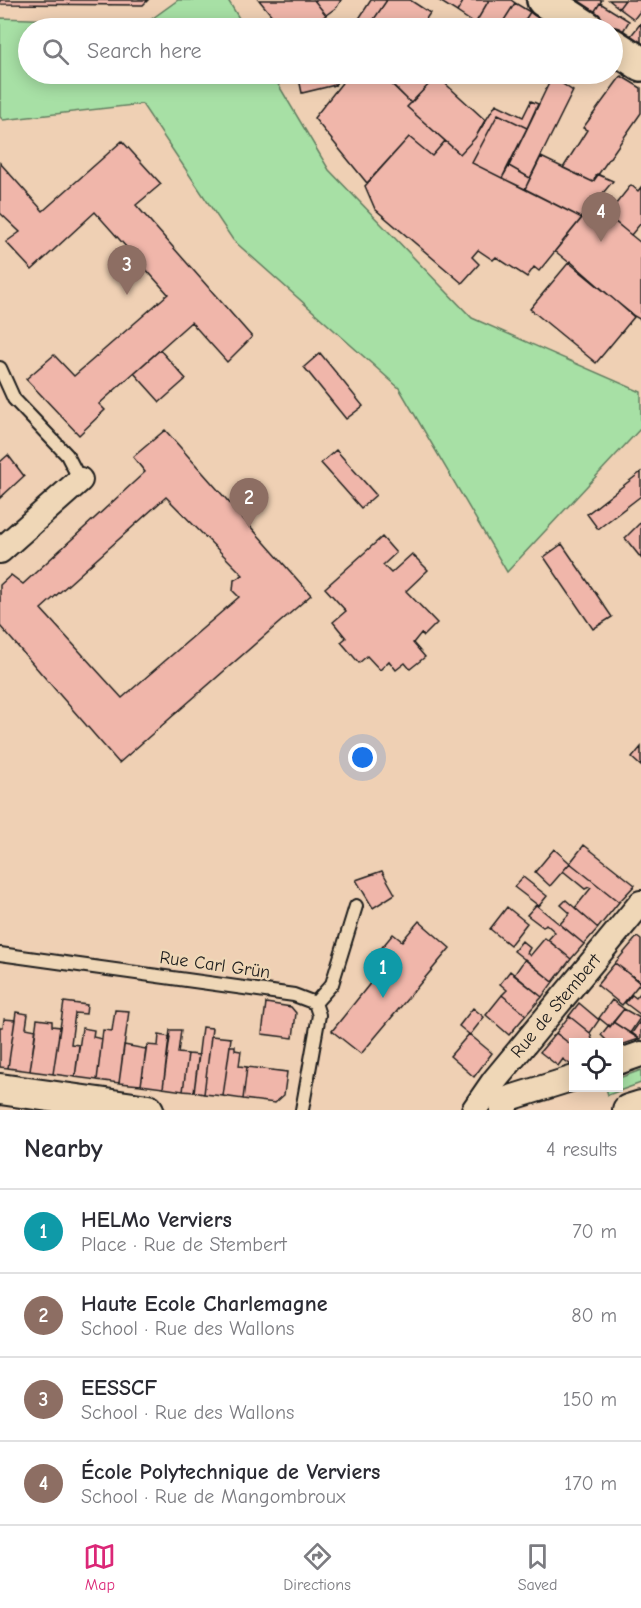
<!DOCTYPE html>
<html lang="en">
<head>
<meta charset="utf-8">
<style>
  body { margin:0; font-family:"Comic Neue",sans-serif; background:#f2f2f3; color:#2b2b33 }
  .controls { position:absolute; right:18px; bottom:18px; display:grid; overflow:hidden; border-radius:0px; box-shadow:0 3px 15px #0003 }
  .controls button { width:54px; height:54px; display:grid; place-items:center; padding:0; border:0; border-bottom:2px solid #e1e1e2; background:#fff; color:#2b2b33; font:30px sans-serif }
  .you { position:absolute; left:363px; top:758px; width:21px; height:21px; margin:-15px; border:4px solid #fff; border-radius:50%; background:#1a73e8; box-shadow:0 0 0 9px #1a73e833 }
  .badge { display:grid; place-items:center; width:39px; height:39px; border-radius:50%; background:#db2777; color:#fff; font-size:20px; font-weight:700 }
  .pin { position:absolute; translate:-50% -50px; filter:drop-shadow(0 2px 3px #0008) }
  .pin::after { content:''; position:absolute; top:32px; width:21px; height:18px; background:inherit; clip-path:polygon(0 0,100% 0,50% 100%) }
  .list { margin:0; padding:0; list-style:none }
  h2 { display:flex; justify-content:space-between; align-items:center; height:78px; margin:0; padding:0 24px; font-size:26px }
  h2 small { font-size:20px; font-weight:400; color:#7c7c81 }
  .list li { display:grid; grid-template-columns:39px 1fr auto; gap:18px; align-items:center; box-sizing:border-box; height:84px; padding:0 24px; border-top:2px solid #e1e1e2 }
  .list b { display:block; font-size:22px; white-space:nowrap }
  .list p { margin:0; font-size:20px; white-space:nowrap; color:#7c7c81 }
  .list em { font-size:20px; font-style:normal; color:#7c7c81 }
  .icon { flex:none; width:33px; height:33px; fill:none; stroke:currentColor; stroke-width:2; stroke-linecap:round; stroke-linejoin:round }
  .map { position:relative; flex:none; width:641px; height:1110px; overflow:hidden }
  .search { position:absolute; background:#fff; box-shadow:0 3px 15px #0003; left:18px; right:18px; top:18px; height:66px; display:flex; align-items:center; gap:15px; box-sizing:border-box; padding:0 21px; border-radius:33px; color:#7c7c81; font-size:22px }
  .sheet { height:414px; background:#fff }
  nav { display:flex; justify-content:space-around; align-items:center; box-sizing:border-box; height:84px; border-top:2px solid #e1e1e2; background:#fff; font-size:16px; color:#7c7c81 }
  nav a { display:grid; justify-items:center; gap:3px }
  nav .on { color:#db2777 }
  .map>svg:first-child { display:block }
  .green { fill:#a7e0a5; stroke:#627e60; stroke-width:1.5 }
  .building { fill:#f0b6aa; stroke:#1c1c1c; stroke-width:1.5; fill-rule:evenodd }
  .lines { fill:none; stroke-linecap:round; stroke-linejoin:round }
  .service-casing { stroke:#1c1c1c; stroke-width:16 }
  .minor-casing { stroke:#1c1c1c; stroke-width:28 }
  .tertiary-casing { stroke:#1c1c1c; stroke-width:34 }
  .secondary-casing { stroke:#1c1c1c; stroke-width:38 }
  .service { stroke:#efd7b7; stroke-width:12 }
  .minor { stroke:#efd7b7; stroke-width:24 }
  .tertiary { stroke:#efd7b7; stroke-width:30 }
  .secondary { stroke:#efd7b7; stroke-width:33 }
  .labels { text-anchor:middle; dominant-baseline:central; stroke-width:5; stroke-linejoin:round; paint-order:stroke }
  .street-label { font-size:18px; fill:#1c1c1c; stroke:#efd7b7 }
</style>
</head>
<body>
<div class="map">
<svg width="641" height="1110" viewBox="0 0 641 1110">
  <rect width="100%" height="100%" fill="#efd0b4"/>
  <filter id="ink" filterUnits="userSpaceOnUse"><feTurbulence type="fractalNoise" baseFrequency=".0167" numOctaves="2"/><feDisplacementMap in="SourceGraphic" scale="12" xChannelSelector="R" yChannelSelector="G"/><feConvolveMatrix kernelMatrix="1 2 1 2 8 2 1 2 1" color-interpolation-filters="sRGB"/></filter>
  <g filter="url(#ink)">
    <!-- green -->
    <path class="green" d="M178 0H228L245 28H28V74H272L329 170 472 318 641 392V428L507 572 399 388 233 240 142 104 3 120 0 117V18L146 23Z
      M641 1070V1083L608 1095 606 1088H618L619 1078Z"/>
    <!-- building -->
    <path class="building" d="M0 0H148L143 5 0 4Z
      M259 0H314L326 15 309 28H282Z
      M314 0H341L337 7 326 15Z
      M371 0H387L368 28H353Z
      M387 0H410L430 13 420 28H368Z
      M438 0H464L457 12Z
      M464 0H489L475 24 457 12Z
      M489 0H511L515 3 499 28H482L475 24Z
      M572 0H602L593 14Z
      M609 0H625L619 8Z
      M625 0H641V10L634 19 619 8Z
      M515 3 530 12 520 28H499Z
      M600 3 629 21 622 33 593 14Z
      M530 12 547 23 544 28H520Z
      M641 23V46L629 38Z
      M298 74H325L335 85 302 93Z
      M325 74H342L335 85Z
      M349 74H381L411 103 407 107 445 141 432 156 409 137 367 183 314 118Z
      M389 74H434L437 76 411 103 386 78Z
      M437 76 485 120 475 138 460 154 407 107Z
      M621 76 641 88V113L593 182 563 168 587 130 583 128Z
      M552 77 573 91 530 178 509 166Z
      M531 101 538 104 527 128 498 114 472 163 582 218 539 271 534 267 527 277 496 257 493 260 478 250 472 257 479 264 462 283 375 209 365 186 409 137 432 156 445 141 460 154 475 138 496 104 523 117Z
      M498 114 527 128 502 178 472 163Z
      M122 141 161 184 136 205 252 337 227 362 191 322 99 404 105 410 79 435 26 379 54 355 74 376 168 294 95 212 32 270 6 242 20 232 0 213V163L43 211Z
      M541 157 593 182 597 174 613 181 582 218 525 189Z
      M509 166 530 178 525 189 502 178Z
      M631 185 638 191 641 187V223L631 235 607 215Z
      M593 204 641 243V320L634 316 555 251Z
      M570 261 634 317 596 363 530 309Z
      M160 350 186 379 160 402 134 373Z
      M320 353 363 406 346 419 304 367Z
      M165 430 311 595 119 763 0 626V585L11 575 23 584 145 472 133 457ZM166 497 243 575 234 580 233 591 239 597 122 698 41 609Z
      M336 450 376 495 361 508 321 463Z
      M8 455 24 476 0 498V462Z
      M641 472V496L598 529 587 514Z
      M641 522V558L625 538Z
      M382 537 396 553 383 565 391 573 412 554 428 570 406 591 437 623 424 636 421 633 413 643 425 657 410 669 405 663 396 670 389 661 380 670 367 656 359 663 341 642 346 638 333 622 346 611 325 588Z
      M562 544 612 617 593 629 544 557Z
      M641 747V766L632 758Z
      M584 845 635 885 619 902 570 863Z
      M554 849 570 863 550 886 535 872Z
      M570 863 619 902 598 928 575 908 591 888 589 887 585 889 563 871Z
      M382 871 395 894 373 908 356 880Z
      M523 877 547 896 539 906 514 887Z
      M566 900 598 928 584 944 560 924 570 913 561 905Z
      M536 905 584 944 571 959 548 940 555 932 546 924 543 927 527 915Z
      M507 907 527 923 510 945 490 929Z
      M419 921 450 948 361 1054 332 1031 384 966 374 957 393 934 402 941Z
      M637 937 641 940V982L615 963Z
      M545 938 571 959 553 982 514 951 522 941 530 948 527 953 530 956Z
      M525 959 553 982 542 997 514 975Z
      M615 963 640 983 622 1005 597 985Z
      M510 971 542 997 526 1015 502 995 507 990 500 984Z
      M641 992V1015L625 1003 632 995 636 998Z
      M502 995 526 1015 509 1035 486 1015Z
      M612 1000 624 1009 610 1027 599 1018Z
      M64 1002 87 1005 86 1014 75 1013 71 1044 79 1045 75 1077 53 1074Z
      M266 1003 291 1007 296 1013 293 1038 262 1034Z
      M579 1003 599 1020 590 1033 569 1016Z
      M473 1008 484 1017 470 1035 459 1026Z
      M624 1009 640 1018 630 1033 613 1022Z
      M115 1010 129 1011 119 1083 97 1080 103 1030 112 1031Z
      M16 1012 28 1014 26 1028 36 1030 30 1071 8 1068Z
      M569 1016 590 1033 593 1042H574V1047L556 1033Z
      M4 1019 15 1020 8 1068 0 1067V1027H3Z
      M37 1019 52 1021V1026L60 1027 53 1074 30 1071Z
      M641 1020V1039H640L632 1033Z
      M613 1022 630 1033 639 1039 618 1046V1042H608L601 1035 609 1025 610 1027Z
      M202 1027 212 1028 204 1094 194 1092Z
      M82 1028 94 1030 93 1037 102 1039 97 1080 75 1077Z
      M170 1030H181L178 1053 188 1054 183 1091 163 1088Z
      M556 1033 574 1047V1064L571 1065 563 1059 558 1066 540 1052Z
      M469 1034 492 1053 474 1077 450 1056Z
      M159 1035 170 1037 163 1088 141 1085 147 1045 158 1046Z
      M211 1036 231 1038 223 1096 204 1094Z
      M124 1045 146 1049 141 1085 119 1083Z
      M230 1046H235V1050L241 1051 239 1066 247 1067 243 1099 223 1096Z
      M188 1054 199 1055 194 1092 183 1091Z
      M247 1067 287 1072 284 1095 275 1103 243 1099Z"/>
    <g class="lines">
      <defs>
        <path id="service" d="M0 368 14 399 67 455 80 480
          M0 954 294 995 315 1003 319 1015 302 1110
          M315 1003 332 984 356 906"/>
        <path id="minor" d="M0 551 80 480
          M618 1062 641 1054
          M474 1110 494 1081 641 903
          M502 1110 510 1098 574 1078"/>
        <path id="tertiary" d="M0 1089 148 1110
          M628 1110 641 1106"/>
        <path id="secondary" d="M544 0 587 28
          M612 45 641 64"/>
      </defs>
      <!-- service casing -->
      <use href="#service" class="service-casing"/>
      <!-- minor casing -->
      <use href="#minor" class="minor-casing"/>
      <!-- tertiary casing -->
      <use href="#tertiary" class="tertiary-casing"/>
      <!-- secondary casing -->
      <use href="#secondary" class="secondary-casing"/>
      <!-- service -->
      <use href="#service" class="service"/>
      <!-- minor -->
      <use href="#minor" class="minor"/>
      <!-- tertiary -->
      <use href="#tertiary" class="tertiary"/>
      <!-- secondary -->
      <use href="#secondary" class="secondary"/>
    </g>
  </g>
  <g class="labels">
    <!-- street labels -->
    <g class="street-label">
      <text transform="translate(215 965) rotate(8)">Rue Carl Grün</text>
      <text transform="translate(556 1006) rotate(-50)">Rue de Stembert</text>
    </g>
  </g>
</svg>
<div class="controls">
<button><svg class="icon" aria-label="locate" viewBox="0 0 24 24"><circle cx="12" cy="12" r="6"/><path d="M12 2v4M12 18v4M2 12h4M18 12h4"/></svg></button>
</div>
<div class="you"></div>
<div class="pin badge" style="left:383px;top:998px;background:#0f9aa8">1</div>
<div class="pin badge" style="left:249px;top:528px;background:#8d6e63">2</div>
<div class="pin badge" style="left:127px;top:295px;background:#8d6e63">3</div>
<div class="pin badge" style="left:601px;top:242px;background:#8d6e63">4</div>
<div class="search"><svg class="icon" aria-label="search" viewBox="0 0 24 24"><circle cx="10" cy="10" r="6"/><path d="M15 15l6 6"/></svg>Search here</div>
</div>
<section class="sheet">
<h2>Nearby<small>4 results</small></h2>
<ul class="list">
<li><span class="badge" style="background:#0f9aa8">1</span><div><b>HELMo Verviers</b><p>Place · Rue de Stembert</p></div><em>70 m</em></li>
<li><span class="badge" style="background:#8d6e63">2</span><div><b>Haute Ecole Charlemagne</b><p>School · Rue des Wallons</p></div><em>80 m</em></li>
<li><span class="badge" style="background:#8d6e63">3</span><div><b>EESSCF</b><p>School · Rue des Wallons</p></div><em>150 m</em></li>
<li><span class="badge" style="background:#8d6e63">4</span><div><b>École Polytechnique de Verviers</b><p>School · Rue de Mangombroux</p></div><em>170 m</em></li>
</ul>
</section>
<nav>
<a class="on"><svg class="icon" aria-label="map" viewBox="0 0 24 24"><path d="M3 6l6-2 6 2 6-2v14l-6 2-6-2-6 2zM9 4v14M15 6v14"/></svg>Map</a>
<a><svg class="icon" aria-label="directions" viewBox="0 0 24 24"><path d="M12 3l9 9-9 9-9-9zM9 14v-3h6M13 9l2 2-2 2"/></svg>Directions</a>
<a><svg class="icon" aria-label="saved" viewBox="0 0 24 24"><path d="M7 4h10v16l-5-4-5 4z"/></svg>Saved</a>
</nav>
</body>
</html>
